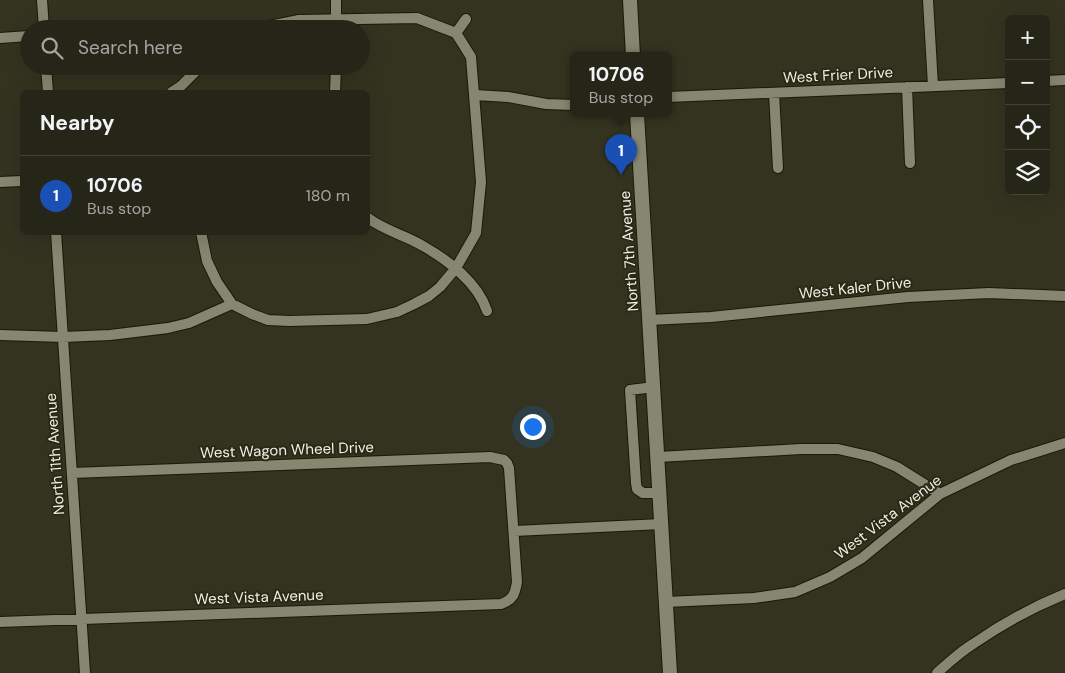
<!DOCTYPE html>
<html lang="en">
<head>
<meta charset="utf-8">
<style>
  body { margin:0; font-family:"DM Sans",sans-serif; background:#2e2e21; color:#f1f3f6 }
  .controls { position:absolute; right:15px; top:15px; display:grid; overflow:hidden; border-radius:8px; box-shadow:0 5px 20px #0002 }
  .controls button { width:45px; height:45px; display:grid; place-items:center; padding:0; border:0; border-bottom:1px solid #424337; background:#262618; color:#f1f3f6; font:25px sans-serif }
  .you { position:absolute; left:532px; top:426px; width:18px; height:18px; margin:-12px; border:4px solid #fff; border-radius:50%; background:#1a73e8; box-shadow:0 0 0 8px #1a73e833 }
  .badge { display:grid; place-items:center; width:32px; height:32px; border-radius:50%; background:#bca0f2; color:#fff; font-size:16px; font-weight:700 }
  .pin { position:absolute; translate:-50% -41px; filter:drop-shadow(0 1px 2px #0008) }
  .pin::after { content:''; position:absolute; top:26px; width:18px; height:15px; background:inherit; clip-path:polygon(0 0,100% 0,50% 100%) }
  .popup { position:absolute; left:570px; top:52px; width:102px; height:65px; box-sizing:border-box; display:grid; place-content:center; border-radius:8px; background:#262618; filter:drop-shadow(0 1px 4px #0005); font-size:16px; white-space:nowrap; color:#a4a5a2 }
  .popup b { font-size:19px; color:#f1f3f6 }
  .popup::after { content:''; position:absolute; left:50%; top:100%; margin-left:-10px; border:10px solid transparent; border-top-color:#262618 }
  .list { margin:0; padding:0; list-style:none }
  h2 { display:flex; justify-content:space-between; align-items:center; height:65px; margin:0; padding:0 20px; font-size:21px }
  h2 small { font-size:16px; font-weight:400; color:#a4a5a2 }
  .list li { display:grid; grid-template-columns:32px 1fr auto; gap:15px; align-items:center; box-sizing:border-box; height:80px; padding:0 20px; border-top:1px solid #424337 }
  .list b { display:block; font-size:19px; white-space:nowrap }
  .list p { margin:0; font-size:16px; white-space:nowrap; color:#a4a5a2 }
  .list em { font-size:16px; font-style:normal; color:#a4a5a2 }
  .icon { flex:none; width:28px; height:28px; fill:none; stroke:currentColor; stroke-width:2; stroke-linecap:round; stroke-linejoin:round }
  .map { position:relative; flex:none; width:1065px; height:673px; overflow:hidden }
  .search { position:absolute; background:#262618; box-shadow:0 5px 20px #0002; left:20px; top:20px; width:350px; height:55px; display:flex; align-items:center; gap:12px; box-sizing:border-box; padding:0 18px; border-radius:28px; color:#a4a5a2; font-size:19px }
  .panel { position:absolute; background:#262618; box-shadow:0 5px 20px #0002; left:20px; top:90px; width:350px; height:145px; border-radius:8px }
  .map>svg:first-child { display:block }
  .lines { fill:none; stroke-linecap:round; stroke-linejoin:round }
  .minor-casing { stroke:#1b1a08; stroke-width:12 }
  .secondary-casing { stroke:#1b1a08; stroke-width:16 }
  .minor { stroke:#868671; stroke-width:10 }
  .secondary { stroke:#868671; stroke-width:14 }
  .labels { text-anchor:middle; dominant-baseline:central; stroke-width:4; stroke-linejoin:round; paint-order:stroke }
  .street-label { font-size:15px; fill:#efefe3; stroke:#292916 }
</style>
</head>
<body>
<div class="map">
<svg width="1065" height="673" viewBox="0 0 1065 673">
  <rect width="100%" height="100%" fill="#333320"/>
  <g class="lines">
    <defs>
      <path id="minor" d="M42 0 44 29
        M336 0V29
        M928 0 933 86
        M456 33 466 19
        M0 38 29 36
        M46 66 48 92
        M1046 81 1065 80
        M907 87 910 163
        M172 92 181 86 201 66
        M335 92 336 66
        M774 93 778 168
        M475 95 508 97 546 104 574 105
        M668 97 1009 83
        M0 182 22 181
        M368 218C385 231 405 235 423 246 448 260 478 283 487 311
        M56 232 85 673
        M201 232 207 261 217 282 232 304
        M649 320 711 317 908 297 989 293 1065 296
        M0 335 63 337 110 335 168 328 189 323 232 304 252 314 268 320 289 321 367 319 397 312 414 304 429 296 440 287 456 268 476 233 481 182 471 57 456 33 417 18 299 20 255 29
        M654 387 630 390 636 483 637 489 643 493H660
        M658 457 801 449H838L873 457 897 467 940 494
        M514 531 662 524
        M666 602 754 598 795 592 830 577 862 558 940 494 1011 460 1065 443
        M0 622 501 604C513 600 515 594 517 582L509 468 507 463 504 460 490 457 72 473
        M937 673C948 663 960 652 973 644 1002 624 1033 607 1065 594"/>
      <path id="secondary" d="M630 0 633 56
        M637 114 670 673"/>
    </defs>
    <!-- minor casing -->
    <use href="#minor" class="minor-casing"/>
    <!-- secondary casing -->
    <use href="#secondary" class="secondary-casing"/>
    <!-- minor -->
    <use href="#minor" class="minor"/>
    <!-- secondary -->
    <use href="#secondary" class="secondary"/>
  </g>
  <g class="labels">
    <!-- street labels -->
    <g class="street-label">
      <text transform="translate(838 75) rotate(-3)">West Frier Drive</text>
      <text transform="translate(629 251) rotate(-94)">North 7th Avenue</text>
      <text transform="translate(855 288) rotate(-6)">West Kaler Drive</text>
      <text transform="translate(287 450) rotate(-2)">West Wagon Wheel Drive</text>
      <text transform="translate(55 454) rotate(-94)">North 11th Avenue</text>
      <text transform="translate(888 517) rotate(-37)">West Vista Avenue</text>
      <text transform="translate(259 597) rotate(-2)">West Vista Avenue</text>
    </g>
  </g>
</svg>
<div class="controls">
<button>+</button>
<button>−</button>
<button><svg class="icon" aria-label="locate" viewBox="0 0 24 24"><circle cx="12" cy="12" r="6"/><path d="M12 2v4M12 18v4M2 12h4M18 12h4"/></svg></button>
<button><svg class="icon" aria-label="layers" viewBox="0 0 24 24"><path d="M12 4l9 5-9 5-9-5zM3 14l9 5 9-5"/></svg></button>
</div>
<div class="you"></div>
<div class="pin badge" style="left:621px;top:175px;background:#1a4fb4">1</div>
<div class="popup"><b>10706</b>Bus stop</div>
<div class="search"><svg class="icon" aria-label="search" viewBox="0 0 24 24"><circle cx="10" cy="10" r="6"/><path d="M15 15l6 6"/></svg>Search here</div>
<section class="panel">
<h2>Nearby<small></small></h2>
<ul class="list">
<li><span class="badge" style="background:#1a4fb4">1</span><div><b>10706</b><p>Bus stop</p></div><em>180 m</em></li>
</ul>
</section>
</div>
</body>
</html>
